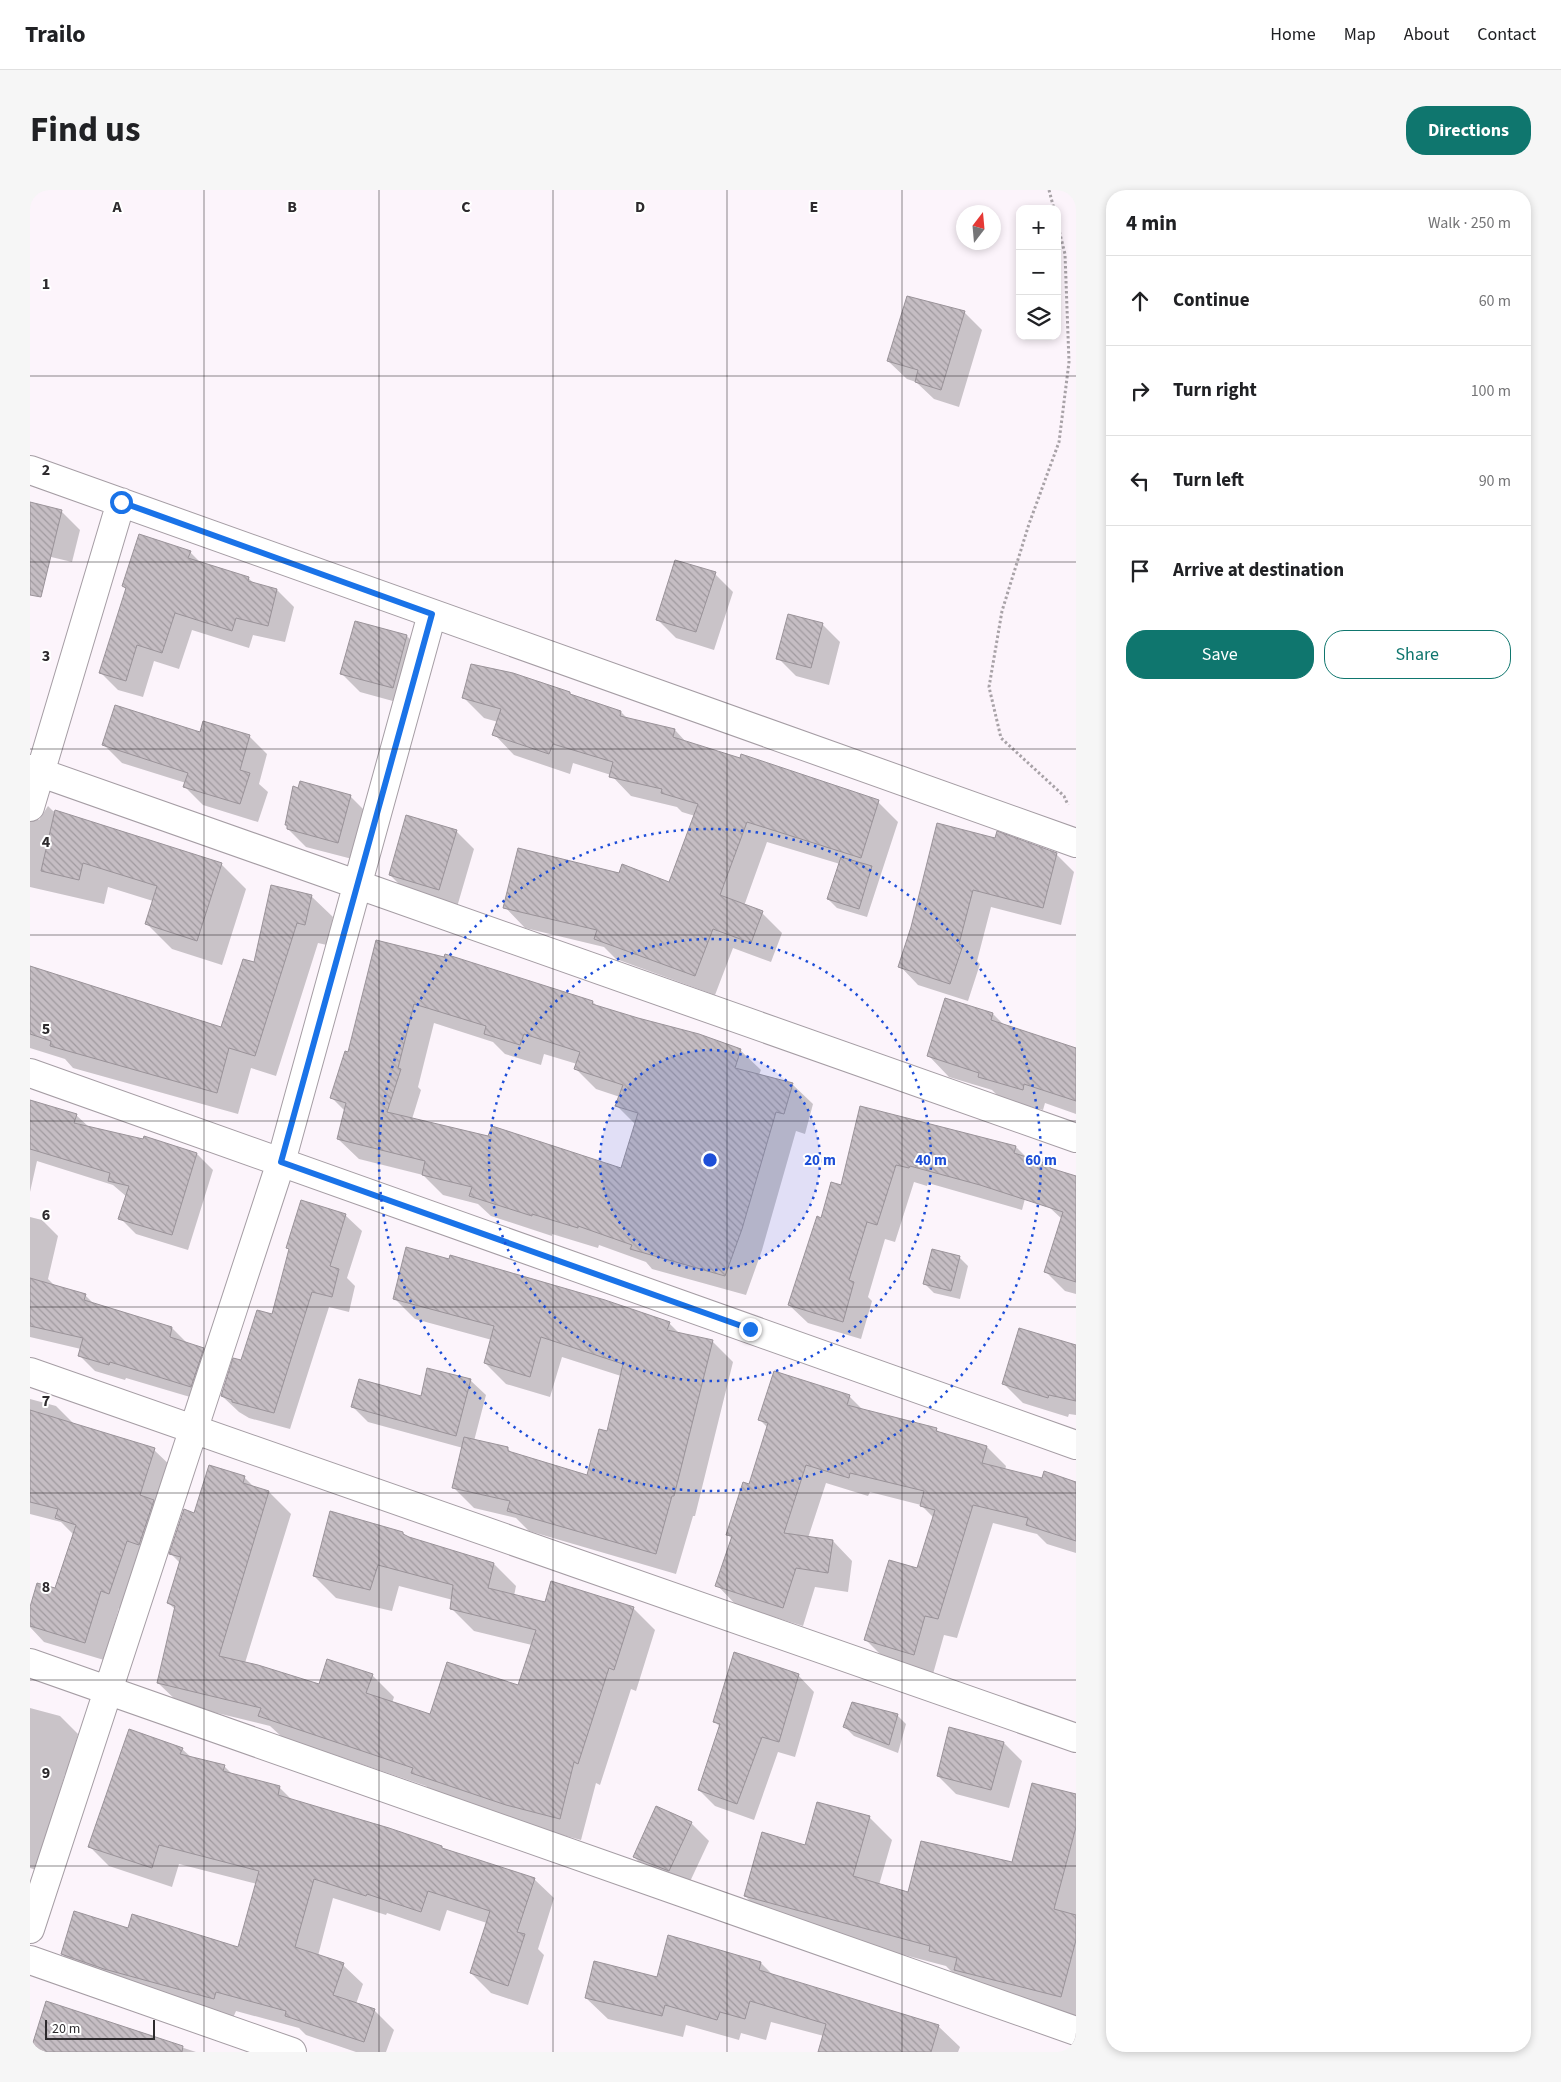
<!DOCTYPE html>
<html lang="en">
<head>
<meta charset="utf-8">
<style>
  body { margin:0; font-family:"Source Sans 3",sans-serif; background:#f6f6f6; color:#202124 }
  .controls { position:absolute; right:15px; top:15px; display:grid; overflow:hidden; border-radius:10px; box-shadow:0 2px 8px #0003 }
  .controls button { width:45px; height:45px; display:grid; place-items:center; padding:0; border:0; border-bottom:1px solid #e0e0e0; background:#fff; color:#202124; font:25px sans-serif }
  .compass { position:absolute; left:926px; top:15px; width:45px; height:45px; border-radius:50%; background:#fff; box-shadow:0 2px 8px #0003; rotate:16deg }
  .scale { position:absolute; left:15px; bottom:12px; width:110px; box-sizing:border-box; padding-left:5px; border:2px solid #2d2a2d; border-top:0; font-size:14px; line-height:18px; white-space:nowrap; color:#2d2a2d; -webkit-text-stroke:4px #fff; paint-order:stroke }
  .stop { position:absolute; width:15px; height:15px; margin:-11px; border:4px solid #1a73e8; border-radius:50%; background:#fff }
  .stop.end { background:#1a73e8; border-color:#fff; box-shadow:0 1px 5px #0008 }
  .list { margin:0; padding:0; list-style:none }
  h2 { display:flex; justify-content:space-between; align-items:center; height:65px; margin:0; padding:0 20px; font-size:21px }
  h2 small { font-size:16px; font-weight:400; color:#757577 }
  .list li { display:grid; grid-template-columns:32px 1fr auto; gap:15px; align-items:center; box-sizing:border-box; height:90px; padding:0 20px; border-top:1px solid #e0e0e0 }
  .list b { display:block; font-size:19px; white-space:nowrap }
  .list em { font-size:16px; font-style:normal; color:#757577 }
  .actions { display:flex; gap:10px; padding:15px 20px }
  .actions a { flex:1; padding:11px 0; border:1px solid #0f766e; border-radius:20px; text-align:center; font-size:18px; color:#0f766e }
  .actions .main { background:#0f766e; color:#fff }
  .icon { flex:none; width:28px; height:28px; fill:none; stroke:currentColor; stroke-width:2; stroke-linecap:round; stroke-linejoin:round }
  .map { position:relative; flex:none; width:1046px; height:1862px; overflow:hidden; border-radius:20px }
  header { display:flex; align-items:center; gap:30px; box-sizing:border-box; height:70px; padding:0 25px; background:#fff; border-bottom:1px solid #e0e0e0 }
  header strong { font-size:24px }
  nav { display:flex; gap:28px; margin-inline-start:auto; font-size:18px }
  .intro { display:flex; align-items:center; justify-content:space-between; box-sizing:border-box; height:120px; padding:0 30px }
  h1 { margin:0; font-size:35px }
  .button { padding:12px 22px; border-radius:20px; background:#0f766e; color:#fff; font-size:18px; font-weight:700 }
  main { display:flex; gap:30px; padding:0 30px }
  aside { flex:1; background:#fff; border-radius:20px; box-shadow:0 2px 8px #0003 }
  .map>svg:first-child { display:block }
  .shadow { fill:#0003; fill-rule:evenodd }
  .building { fill:url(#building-back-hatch); stroke:#9a9399; fill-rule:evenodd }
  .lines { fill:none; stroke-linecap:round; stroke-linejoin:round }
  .minor-casing { stroke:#a59da4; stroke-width:30 }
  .path { stroke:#a8a2a7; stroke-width:3; stroke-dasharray:2.5 2.5; stroke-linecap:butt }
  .minor { stroke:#fff; stroke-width:28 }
  .route { stroke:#1a73e8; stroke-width:6 }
  .grid { fill:none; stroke:#2d2a2d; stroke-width:1; stroke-opacity:0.55 }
  .ring { fill:none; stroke:#1d4ed8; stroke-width:2.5; stroke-dasharray:2.5 5 }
  .grid-label { font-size:16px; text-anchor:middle; font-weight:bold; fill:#2d2a2d; stroke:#fff; stroke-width:4; stroke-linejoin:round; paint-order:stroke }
  .centre { fill:#1d4ed8; stroke:#fff; stroke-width:2.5 }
  .ring-label { font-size:15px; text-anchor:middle; font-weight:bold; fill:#1d4ed8; stroke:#fff; stroke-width:4; stroke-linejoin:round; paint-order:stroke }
</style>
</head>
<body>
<header>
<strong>Trailo</strong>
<nav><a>Home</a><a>Map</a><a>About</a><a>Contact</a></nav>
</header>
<div class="intro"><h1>Find us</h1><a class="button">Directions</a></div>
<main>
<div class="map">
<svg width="1046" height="1862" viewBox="0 0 1046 1862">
  <defs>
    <pattern id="building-back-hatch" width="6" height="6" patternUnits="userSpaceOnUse" patternTransform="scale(1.25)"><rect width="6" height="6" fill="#c5bdc3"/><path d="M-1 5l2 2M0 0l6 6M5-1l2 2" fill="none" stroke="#a09a9f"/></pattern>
  </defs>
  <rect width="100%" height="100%" fill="#fcf4fb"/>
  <!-- shadow -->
  <path class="shadow" d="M934 122 952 140 929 217 904 209 886 192 877 189 858 171Z
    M0 314 32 322 50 340 42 372 17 366 0 385Z
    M160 362 172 374 218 388 225 394 247 400 264 417 255 452 223 445 219 458 162 440 149 479 124 471 113 507 88 500 71 483 97 400 93 396Z
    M685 384 703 402 684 460 646 448 628 430Z
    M326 433 377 446 395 465 381 516 330 502 312 484Z
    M792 434 810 452 799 495 766 486 748 468Z
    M540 503 543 507 591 522 598 529 645 540 657 553 848 612 868 632 837 727 807 718 798 709 810 674 737 652 714 716 732 723 752 743 741 772 703 758 685 805 586 769 574 757 495 738 475 717 590 685 640 694 665 626 652 622 647 617 601 606 581 585 543 573 540 584 484 565 464 544 468 532 454 528 434 508Z
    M171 544 219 546 237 564 229 594 238 602 228 632 173 615 155 597 156 593 92 573 74 555Z
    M269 599 320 606 338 624 326 670 276 657 258 639 256 634Z
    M0 608 5 626 9 630 18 616 23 621 191 674 216 699 192 775 142 759 117 734 123 711 78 697 74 714 0 697Z
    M908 634 1026 664 1044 682 1031 735 961 717 947 771 950 774 938 811 888 795 870 776 882 737Z
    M426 641 444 659 427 717 378 703 360 685Z
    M281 706 303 727 297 755 288 753 246 886 221 878 208 924 43 878 35 869 0 858V778L192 839 225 774Z
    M347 752 563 812 567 816 710 860 731 880 729 885 762 894 783 914 775 944 766 941 732 1060 716 1105 622 1079 616 1072 569 1055 568 1058 522 1044V1046L461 1026 448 1014 413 1005 393 985 329 969 308 949 315 921 302 908 319 863ZM404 833 463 852 475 864 511 875 514 864 547 874 546 879 566 899 590 907 587 916 606 935 591 979 382 929 391 900 388 897Z
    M916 810 963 824 974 835 1046 859V924L1015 913 1013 920 970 908 962 900 919 887 899 866Z
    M0 911 46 925 59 937 114 950 115 948 167 964 183 980 158 1060 106 1044 90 1028 97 1007 83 995 7 971 0 1002Z
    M831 917 986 957 1004 975 992 1020 898 993 897 996 884 992 865 1052 855 1049 838 1107 842 1111 831 1149 778 1133 759 1115 792 1029 812 997Z
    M1046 987V1104L1035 1101 1015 1081 1032 1029 1019 1017Z
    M315 1025 332 1041 317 1088 325 1096 319 1122 299 1117 260 1239 219 1228 209 1222 192 1206 242 1126 260 1060 257 1057Z
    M0 1027 12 1030 28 1046 18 1089 26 1097 55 1105 64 1114 142 1138 158 1154 173 1159 189 1175 177 1212 96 1188 95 1190 65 1181 49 1165 51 1159 0 1147Z
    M929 1067 938 1076 930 1109 904 1103 895 1094Z
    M364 1108 639 1133 650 1144 682 1151 703 1172 665 1326H663L646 1384 499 1341 486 1328 444 1318 424 1298 433 1258 338 1232 322 1216 391 1207 440 1190 456 1205 444 1251 478 1259 483 1264 558 1286 578 1242 591 1186 532 1167 520 1207 476 1194 455 1173 462 1150 385 1129Z
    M1046 1157V1225L1039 1224 1038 1227 993 1213 973 1193Z
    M820 1207 833 1220 906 1239 911 1244 957 1257 976 1276 975 1280 1013 1289 1046 1293V1363L1017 1354 1007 1344 963 1333 927 1448 914 1445 903 1484 855 1469 835 1449 888 1380 904 1328 891 1315 840 1302 838 1306 796 1293 778 1348 803 1351 822 1371 818 1402 785 1397 773 1436 706 1415 687 1395 702 1349 697 1344 720 1296 738 1238 730 1230Z
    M0 1209 26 1216 44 1234 124 1260 143 1278 97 1421 89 1418 74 1470 14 1452 0 1437V1422L26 1399 44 1345 31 1332 0 1324Z
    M214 1287 226 1299 239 1302 261 1324 215 1473 290 1496 342 1485 364 1507 362 1513 401 1526 489 1496 502 1455 444 1441 422 1419 423 1410 369 1396 362 1421 306 1408 284 1386 373 1343 377 1347 464 1374 486 1396 484 1406 515 1413 603 1418 625 1440 606 1501 601 1499 570 1595 566 1593 551 1650 499 1636 405 1605 396 1596 252 1547 240 1536 150 1514 128 1493 146 1420 138 1413 150 1373 141 1364 165 1324Z
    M768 1485 784 1502 765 1567 748 1562 724 1630 685 1616 669 1600 690 1537 684 1531Z
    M0 1518 30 1526 48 1544 37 1585 35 1584 20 1634 35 1649 23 1685 0 1678Z
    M867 1525 876 1534 868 1563 824 1546 815 1537Z
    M974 1553 992 1571 979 1618 926 1604 908 1586Z
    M152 1559 162 1568 194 1576 202 1584 249 1597 262 1610 504 1689 524 1708 508 1759 514 1765 498 1815 461 1803 441 1783 457 1733 417 1720 410 1741 357 1723 356 1725 303 1708 288 1766 313 1775 333 1794 326 1814 344 1820 364 1840 356 1862H326L276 1845 269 1838 206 1821 203 1828 52 1784 32 1764 99 1740 209 1759 227 1694 149 1674 142 1697 79 1676 59 1656Z
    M1046 1605V1828L948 1802 931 1785 923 1783 916 1776 738 1729 715 1706 776 1656 839 1627 862 1650 849 1695 879 1704 983 1674Z
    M661 1633 679 1651 657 1698 622 1685 604 1667Z
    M731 1773 744 1786 908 1836 930 1857 928 1862H792L794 1846 741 1832 736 1850 711 1843 709 1850 656 1835 653 1847 578 1829 556 1808 628 1789Z
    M17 1813 166 1862H1Z"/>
  <!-- building -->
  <path class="building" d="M877 106 935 121 911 200 885 192 888 180 857 171Z
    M0 312 32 320 11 407 0 405Z
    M109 344 161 361 158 368 219 387 218 391 247 399 238 436 206 428 202 441 145 423 132 463 107 455 96 491 69 483 96 398 92 396Z
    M645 370 686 382 666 442 626 430Z
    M758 424 793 433 781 478 746 469Z
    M325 431 377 445 363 498 310 484Z
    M441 474 483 483 540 502V504L591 521 590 526 645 539 643 547 710 568 711 564 849 610 831 668 717 632 690 705 733 721 721 753 683 739 665 786 564 749 567 740 473 718 488 658 589 683 592 674 639 692 668 614 631 603 632 599 579 587 583 572 523 554 519 564 462 545 471 519 432 508Z
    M85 515 170 542 173 531 220 545 210 580 220 583 210 614 153 597 158 583 72 555Z
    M270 591 321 605 308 653 257 639V635H255L263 596 268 598Z
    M25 620 192 673 167 751 115 734 127 696 53 673 49 690 11 681Z
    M376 625 427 640 409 700 359 685Z
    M907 633 965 648 967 641 1027 663 1013 718 943 700 929 754 933 755 920 794 868 777 881 737Z
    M811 667 842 676 829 719 797 709Z
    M241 695 282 705 275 735 267 733 225 866 199 858 187 903 20 856 21 851 0 844V776L191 837 213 769 224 772Z
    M346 750 414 767 415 764 563 811 562 814 608 828 669 844 711 859 705 878 763 893 754 924 746 922 712 1039 695 1086 600 1059 602 1055 548 1036V1038L502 1024V1026L439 1006 442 997 392 985 395 971 307 949 316 913 300 908 315 861 318 862ZM384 814 456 836 454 844 490 855 494 844 550 862 544 879 593 895 585 916 608 923 591 978 462 936 458 946 357 922 371 879 368 878Z
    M915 808 963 823 961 830 1046 858V911L994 894 993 900 948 887 949 883 897 866Z
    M0 910 47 924 44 933 113 949 114 946 167 963 142 1045 88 1029 99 996 78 991 80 983 0 959Z
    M830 916 986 956 984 963 1021 975 1020 978 1046 986V1092L1014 1082 1033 1022 950 995 880 976 879 978 866 975 847 1035 837 1032 819 1090 824 1092 813 1132 758 1115 787 1026 791 1028 801 992 811 995Z
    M271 1010 316 1024 300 1076 309 1079 302 1107 282 1102 244 1223 202 1212V1210L191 1206 203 1168 211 1170 227 1120 242 1124 259 1059 256 1058Z
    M376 1057 419 1069 420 1065 575 1110 640 1132 637 1140 683 1150 644 1306H642L626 1364 477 1321 480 1311 422 1298 434 1247 478 1257V1261L557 1285 569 1239 577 1241 593 1174 511 1147 500 1187 454 1173 464 1136 363 1109Z
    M902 1059 930 1066 921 1101 893 1094Z
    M0 1088 56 1104 54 1110 142 1137 140 1147 174 1158 161 1197 80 1172 79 1175 48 1166 53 1148 0 1136Z
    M989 1138 1046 1155V1211L1019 1205 1018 1208 972 1194Z
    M397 1178 441 1189 426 1246 321 1217 329 1189 391 1206Z
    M744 1181 820 1205 817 1215 907 1238 906 1241 957 1256 952 1273 1012 1288 1014 1281 1046 1292V1351L996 1335 998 1328 943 1315 908 1429 895 1426 884 1465 834 1450 859 1370 887 1378 905 1320 890 1316 894 1301 820 1283 819 1288 776 1275 754 1343 803 1350 798 1383 766 1378 753 1418 685 1396 702 1346 696 1345 713 1292 719 1294 738 1233 728 1230Z
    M0 1220 125 1258 110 1305 124 1310 109 1355 97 1351 79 1404 71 1401 55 1453 0 1436V1417L7 1393 25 1398 46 1335 25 1328 28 1319 0 1312Z
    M179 1275 215 1286 213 1293 239 1301 189 1466 228 1475 289 1494 297 1469 343 1484 336 1503 400 1524 417 1472 488 1495 506 1440 420 1419 423 1395 348 1375 340 1400 283 1386 300 1321 373 1342V1344L379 1347 464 1373 458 1398 515 1412 521 1391 604 1417 584 1480 579 1478 548 1574 544 1572 530 1629 476 1615 381 1583 383 1578 228 1526 231 1518 127 1493 145 1416 137 1413 151 1367 139 1364 154 1319 164 1323Z
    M704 1462 769 1484 749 1552 732 1547 707 1614 668 1600 690 1534 683 1532Z
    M822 1512 868 1524 859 1555 813 1537Z
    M919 1537 974 1552 961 1600 907 1586Z
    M99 1539 153 1558 150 1564 195 1575 193 1581 250 1596 248 1605 359 1638 412 1656V1658L505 1688 487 1742 495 1744 478 1796 440 1783 460 1721 398 1701 391 1722 337 1704 336 1706 284 1689 265 1757 314 1773 303 1805 345 1819 334 1852 255 1826 256 1821 186 1802 184 1809 74 1779 31 1764 44 1721 98 1738 102 1724 208 1757 229 1681 129 1655 122 1678 58 1657Z
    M1002 1593 1046 1604V1637L1024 1719 1046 1725V1750L1031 1807 924 1780 927 1768 899 1761 900 1756 714 1706 732 1642 775 1655 787 1612 840 1626 823 1686 878 1702 891 1651 982 1672Z
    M626 1616 662 1632 639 1681 603 1667Z
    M638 1745 731 1772 729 1780 909 1835 901 1862H788L796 1834 720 1811 715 1829 690 1822 687 1830 635 1815 632 1826 555 1808 564 1771 627 1787Z
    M16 1811 153 1856 152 1862H0Z"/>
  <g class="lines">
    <defs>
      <path id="minor" d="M0 280 1046 653
        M0 579 1046 948
        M0 617 91 312
        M0 883 1046 1255
        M0 1182 1046 1548
        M0 1473 1046 1841
        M0 1739 251 972 402 424
        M0 1770 262 1862"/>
    </defs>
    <!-- minor casing -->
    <use href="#minor" class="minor-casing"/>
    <!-- path -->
    <path class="path" d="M1019 0 1024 19
      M1027 32 1035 64 1039 172 1029 252 999 334 972 421 959 497 971 548 1034 606 1038 615"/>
    <!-- minor -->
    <use href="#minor" class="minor"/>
  </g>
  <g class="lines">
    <!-- route -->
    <path class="route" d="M91 312 402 424 251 972 720 1139"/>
  </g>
  <!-- grid -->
  <path class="grid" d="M174 0V1862M349 0V1862M523 0V1862M697 0V1862M872 0V1862M0 186H1046M0 372H1046M0 559H1046M0 745H1046M0 931H1046M0 1117H1046M0 1303H1046M0 1490H1046M0 1676H1046"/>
  <!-- distance rings -->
  <circle cx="680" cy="970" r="110" fill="#1d4ed8" fill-opacity=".12"/>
  <g class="ring">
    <circle cx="680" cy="970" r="110"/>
    <circle cx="680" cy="970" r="221"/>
    <circle cx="680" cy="970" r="331"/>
  </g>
  <g class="grid-label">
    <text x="87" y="22">A</text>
    <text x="262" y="22">B</text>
    <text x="436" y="22">C</text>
    <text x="610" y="22">D</text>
    <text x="784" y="22">E</text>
    <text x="16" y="99">1</text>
    <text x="16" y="285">2</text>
    <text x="16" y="471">3</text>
    <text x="16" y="657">4</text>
    <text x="16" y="844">5</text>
    <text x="16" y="1030">6</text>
    <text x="16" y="1216">7</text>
    <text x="16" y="1402">8</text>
    <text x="16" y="1588">9</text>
  </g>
  <circle cx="680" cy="970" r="8" class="centre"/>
  <g class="ring-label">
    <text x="790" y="975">20 m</text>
    <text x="901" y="975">40 m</text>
    <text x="1011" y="975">60 m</text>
  </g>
</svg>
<div class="controls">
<button>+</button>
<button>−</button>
<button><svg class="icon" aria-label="layers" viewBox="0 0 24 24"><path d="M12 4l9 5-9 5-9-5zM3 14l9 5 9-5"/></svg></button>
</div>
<svg class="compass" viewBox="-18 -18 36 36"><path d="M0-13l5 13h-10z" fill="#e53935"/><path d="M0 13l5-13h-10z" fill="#757577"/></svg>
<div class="scale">20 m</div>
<div class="stop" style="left:91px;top:312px"></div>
<div class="stop end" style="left:720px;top:1139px"></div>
</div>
<aside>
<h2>4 min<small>Walk · 250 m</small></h2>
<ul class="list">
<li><svg class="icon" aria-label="ahead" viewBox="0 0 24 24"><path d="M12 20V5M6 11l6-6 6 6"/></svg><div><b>Continue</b></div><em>60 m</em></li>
<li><svg class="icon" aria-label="right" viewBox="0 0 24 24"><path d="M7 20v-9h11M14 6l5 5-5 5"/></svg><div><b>Turn right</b></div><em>100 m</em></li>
<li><svg class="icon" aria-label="left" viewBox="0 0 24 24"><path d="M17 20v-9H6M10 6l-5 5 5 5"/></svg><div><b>Turn left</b></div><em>90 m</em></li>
<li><svg class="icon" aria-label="arrive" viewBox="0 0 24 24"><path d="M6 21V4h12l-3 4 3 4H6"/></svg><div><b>Arrive at destination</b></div></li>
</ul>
<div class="actions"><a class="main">Save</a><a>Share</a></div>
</aside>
</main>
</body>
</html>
